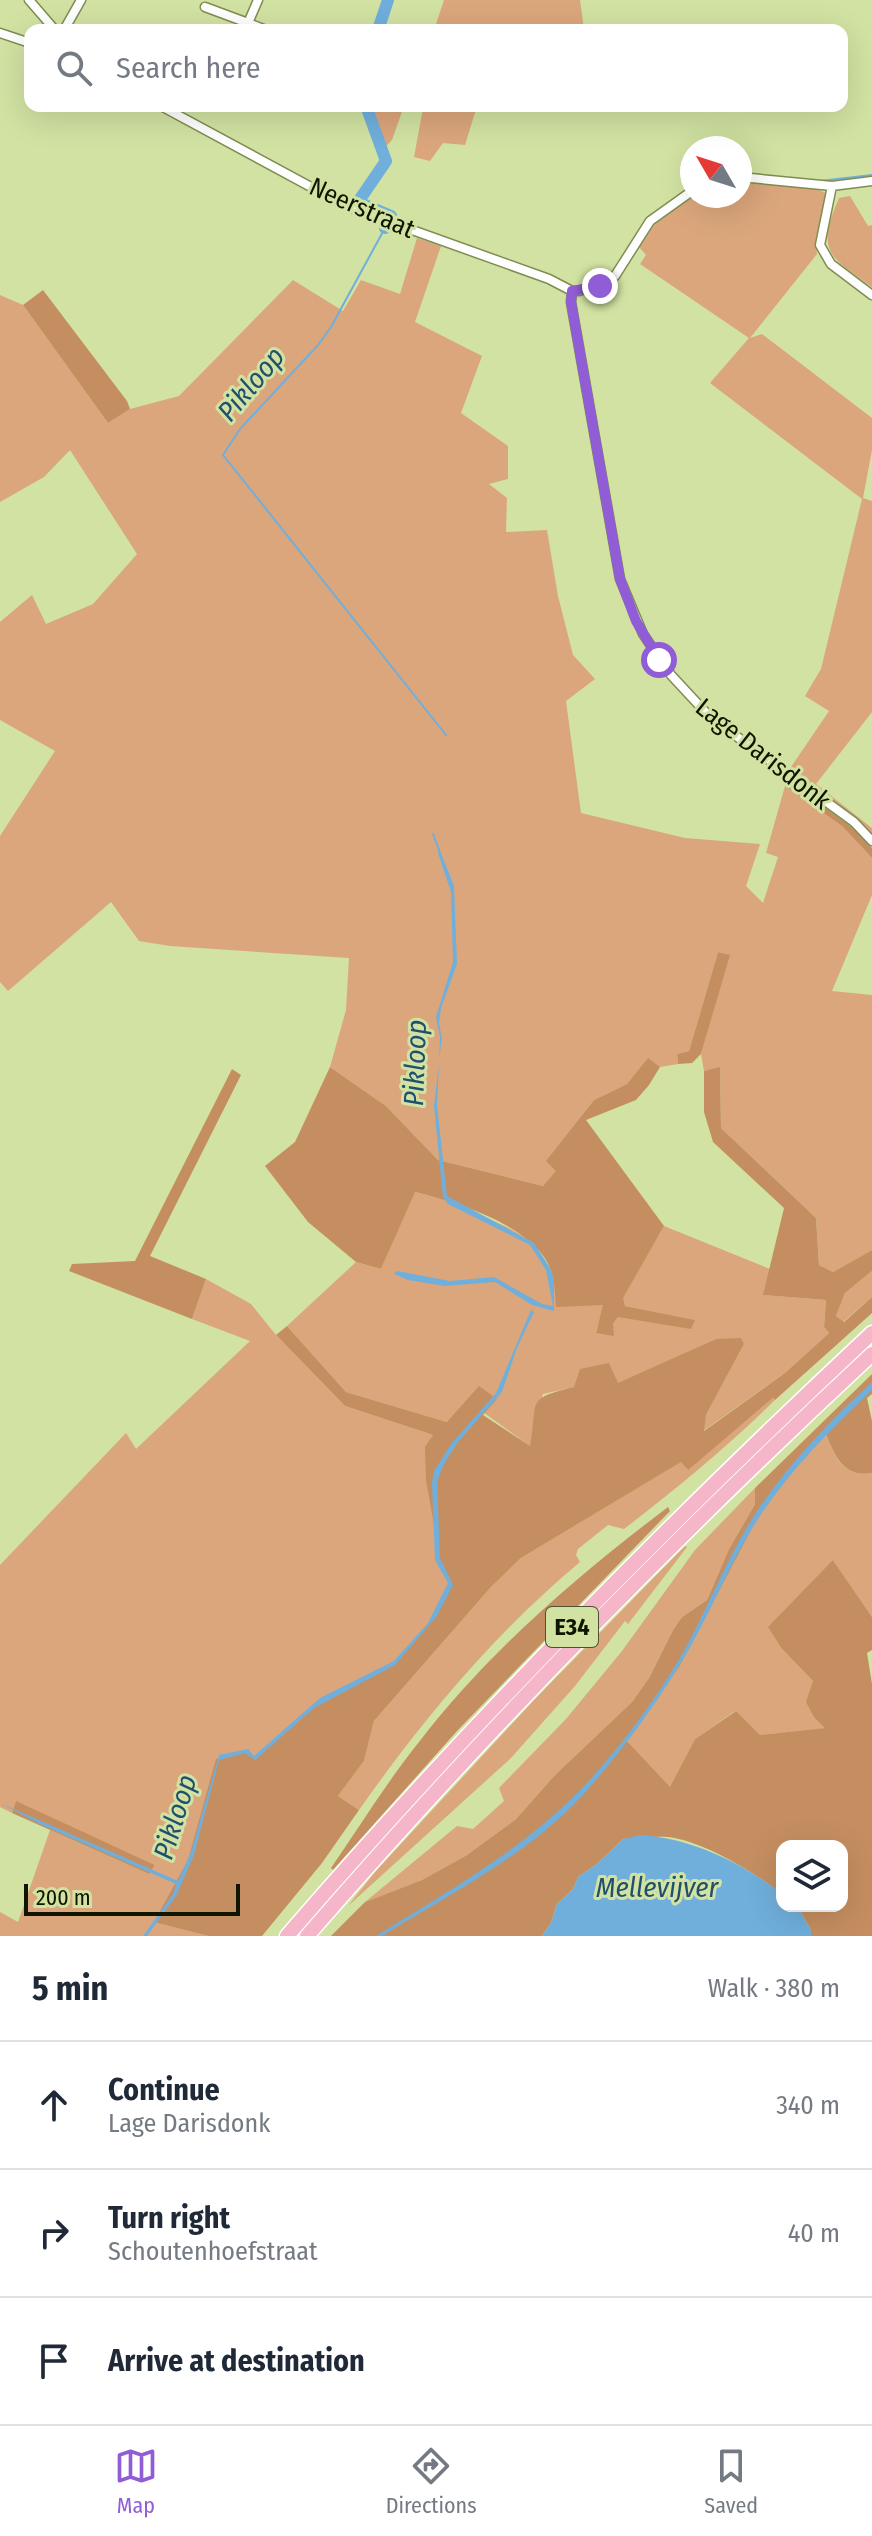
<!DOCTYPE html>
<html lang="en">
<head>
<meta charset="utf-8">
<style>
  body { margin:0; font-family:"Fira Sans Condensed",sans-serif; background:#f2f2f3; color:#1f2937 }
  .controls { position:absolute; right:24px; bottom:24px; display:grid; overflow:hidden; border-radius:16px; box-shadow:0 8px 32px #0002 }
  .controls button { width:72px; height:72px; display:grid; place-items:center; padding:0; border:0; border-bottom:2px solid #e0e1e3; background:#fff; color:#1f2937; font:40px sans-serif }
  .compass { position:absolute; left:680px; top:136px; width:72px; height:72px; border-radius:50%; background:#fff; box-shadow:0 8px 32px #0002; rotate:309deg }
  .scale { position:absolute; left:24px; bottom:20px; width:216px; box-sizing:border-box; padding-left:8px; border:4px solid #101500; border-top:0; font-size:22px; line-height:28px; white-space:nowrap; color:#101500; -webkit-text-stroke:6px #d1e2a2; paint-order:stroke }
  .stop { position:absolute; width:24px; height:24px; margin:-18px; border:6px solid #905dd6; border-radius:50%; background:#fff }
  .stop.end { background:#905dd6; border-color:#fff; box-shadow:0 2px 8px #0008 }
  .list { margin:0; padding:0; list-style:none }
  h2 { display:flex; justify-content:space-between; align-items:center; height:104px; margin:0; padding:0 32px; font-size:34px }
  h2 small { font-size:26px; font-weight:400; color:#747a83 }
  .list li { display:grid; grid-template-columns:52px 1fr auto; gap:24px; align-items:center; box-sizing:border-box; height:128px; padding:0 32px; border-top:2px solid #e0e1e3 }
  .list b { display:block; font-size:30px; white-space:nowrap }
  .list p { margin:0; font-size:26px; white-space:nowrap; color:#747a83 }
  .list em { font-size:26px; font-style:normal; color:#747a83 }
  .icon { flex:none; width:44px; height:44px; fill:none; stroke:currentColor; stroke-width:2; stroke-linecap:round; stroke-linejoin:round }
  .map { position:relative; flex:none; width:872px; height:1936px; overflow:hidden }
  .search { position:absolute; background:#fff; box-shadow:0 8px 32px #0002; left:24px; right:24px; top:24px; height:88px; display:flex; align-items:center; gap:20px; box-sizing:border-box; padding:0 28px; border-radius:16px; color:#747a83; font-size:30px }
  .sheet { height:488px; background:#fff }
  nav { display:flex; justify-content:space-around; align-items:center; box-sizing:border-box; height:112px; border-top:2px solid #e0e1e3; background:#fff; font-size:22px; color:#747a83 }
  nav a { display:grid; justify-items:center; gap:4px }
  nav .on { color:#905dd6 }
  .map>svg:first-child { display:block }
  .green { fill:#dba67b }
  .forest { fill:#c58e60 }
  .water { fill:#70afdb }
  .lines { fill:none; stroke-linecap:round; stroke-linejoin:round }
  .stream { stroke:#70afdb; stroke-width:2 }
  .river { stroke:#70afdb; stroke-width:12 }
  .minor-casing { stroke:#7e8d51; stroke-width:11 }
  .motorway-casing { stroke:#fff; stroke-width:17 }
  .minor { stroke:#fff; stroke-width:8 }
  .motorway { stroke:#f4b6c8; stroke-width:14 }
  .route { stroke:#905dd6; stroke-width:10 }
  .labels { text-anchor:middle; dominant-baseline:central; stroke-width:6; stroke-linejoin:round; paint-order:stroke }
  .shield { fill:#d1e2a2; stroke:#4a5231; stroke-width:2 }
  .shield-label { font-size:24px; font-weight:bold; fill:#101500 }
  .street-label { font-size:26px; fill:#101500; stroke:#d1e2a2 }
  .water-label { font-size:28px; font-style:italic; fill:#20506e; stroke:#d1e2a2 }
</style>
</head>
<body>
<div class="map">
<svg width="872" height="1936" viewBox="0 0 872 1936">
  <rect width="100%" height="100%" fill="#d1e2a2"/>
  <!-- green -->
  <path class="green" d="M444 0H580L584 30H434Z
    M365 106H404L392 140 379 154Z
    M421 106H477L465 145 443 143 430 161 414 157 423 108Z
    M740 181 816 189 826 193 816 239 817 254 750 338 762 334 872 418V450L863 498 872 501V712L816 784 872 828V834L845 810 789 770 829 711 805 696 821 669 862 499 710 383 749 338 640 264 646 255 639 247 658 219 692 196H740Z
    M850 196 868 226 872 225V287C828 256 816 251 839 198Z
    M417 238 441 246 415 322 482 356 461 413 508 446V479L489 484 507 498 506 532 547 530 558 596 573 655 595 679 566 701 581 813 685 838 760 844 746 886 763 903 778 857 766 853 785 786 842 826 872 858V895L832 991 872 995V1250L833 1272 819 1265 816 1218 721 1128 720 1068 704 1071 701 1054 729 955 718 952 689 1051 677 1054 678 1064 660 1067 648 1059 627 1084 594 1100 547 1161 557 1171 543 1186 438 1160 386 1106 330 1067 346 1010 349 958 170 946 139 941 111 902 8 991 0 982V836L55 751 0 720V622L32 595 46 624 93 604 137 554 70 450 44 477 0 502V295L23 305 108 423 130 409 179 396 293 280 343 311 361 280 400 294Z
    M414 1192 448 1200 509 1228 534 1243 550 1268 604 1305 596 1332 613 1324 618 1317 694 1320 625 1306 622 1298 664 1226 770 1269 764 1295 826 1300 824 1327 829 1333 785 1373 703 1431 706 1415 744 1344 716 1339 618 1384 574 1387 543 1394 531 1447 483 1412 447 1422 346 1392 287 1326 356 1262 381 1269Z
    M872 1271V1297L843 1322 836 1316 845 1293Z
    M206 1279 251 1304 276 1335 345 1406 433 1435 450 1580 432 1620 402 1656 190 1863 155 1922 208 1936H0V1912L18 1922 50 1830 149 1874 155 1865 16 1802 12 1813 0 1807V1565L126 1433 136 1449 250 1341 192 1319Z
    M872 1339V1345L726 1485 299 1936H295L432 1782 632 1572Z
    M773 1398 775 1400C728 1446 677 1488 624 1529L608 1525 578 1549 576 1555 580 1562C494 1634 423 1719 359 1810L338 1796 364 1761 374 1721 491 1587 521 1558 682 1461 687 1469Z
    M826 1434C835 1457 843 1478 872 1473V1617L833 1560 782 1649 813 1681 827 1728 760 1735 735 1711 695 1739 670 1788 627 1741 680 1666 756 1521 788 1476Z
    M755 1488V1504L729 1549 707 1600 682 1617 673 1630 649 1678 632 1702 555 1775 516 1819 467 1855 422 1880 365 1902 457 1826 473 1829 504 1801 499 1788 566 1719 622 1651 695 1550Z
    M685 1546 687 1547 628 1624 625 1621 575 1686 511 1758 348 1906 375 1872 535 1699Z"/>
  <!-- forest -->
  <path class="forest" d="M43 290 127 401 130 409 108 423 23 305Z
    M787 780 853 828 872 848V858L842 826 785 786Z
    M718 952 730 955 701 1054 692 1063 678 1064 677 1054 689 1051Z
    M648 1058 660 1067 649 1085 636 1100 586 1120 664 1226 623 1298 625 1306 695 1320 691 1329 618 1317 613 1324 614 1336 596 1333 603 1305 556 1307C555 1295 555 1282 551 1270 535 1226 456 1202 415 1192L381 1269 356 1262 308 1222 265 1166 295 1142 330 1067 386 1106 438 1160 543 1186 556 1171 546 1161 594 1100 627 1084Z
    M720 1067 721 1128 816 1218 819 1265 833 1272 872 1250V1271L845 1293 836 1316 844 1322 872 1297V1313L775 1400 773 1398 688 1470 681 1462 521 1558 491 1587 374 1721 364 1761 338 1796 359 1810 322 1863 262 1936H208L154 1922 188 1860 216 1759 244 1752 255 1757 307 1710 394 1664 432 1620 450 1580 442 1569 426 1480 425 1447 433 1435 345 1406 276 1335 287 1326 346 1392 447 1422 479 1386 497 1399 483 1415 530 1446C539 1402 523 1399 574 1387L580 1369 609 1363 618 1383 716 1339 741 1338 744 1344 706 1415 704 1431 785 1373 829 1333 824 1327 826 1300 763 1295 784 1208 713 1142 704 1112V1071Z
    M232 1069 241 1075 150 1256 206 1279 192 1319 69 1271 72 1264 135 1261Z
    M872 1374V1394L867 1398 872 1421V1473C844 1478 835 1457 826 1434L788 1476 756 1521 680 1666 627 1741 670 1787 695 1739 736 1711 760 1735 825 1728 814 1717 806 1702 813 1681 782 1649 768 1627 833 1560 872 1617V1650L867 1653 872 1684V1936H811V1930L797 1906H842V1846H782V1894C754 1872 703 1841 668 1837 654 1836 637 1838 623 1839L597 1864 578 1877 573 1889 557 1904 551 1923 542 1936H331L365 1902 422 1880 467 1855 516 1819 555 1775 632 1702 649 1678 673 1630 682 1617 707 1600 729 1549 755 1504V1488Z
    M668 1507 670 1511 457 1731 333 1870 331 1868C360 1826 387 1782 419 1742 489 1651 576 1577 668 1507Z
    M16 1801 155 1865 149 1874 12 1813Z"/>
  <!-- water -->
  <path class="water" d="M439 848 454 886 457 964 441 1008 439 1024 442 1038 439 1060 440 1037 436 1017 453 962 451 892 438 853Z
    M439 1063 437 1105 447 1196 534 1243 550 1268 554 1280V1311L532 1305 495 1282 445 1286 408 1280 394 1274 397 1271 450 1281 494 1277 542 1304 553 1306 546 1270 530 1245 448 1204 443 1197 434 1106Z
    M531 1310 534 1312 517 1348 502 1392 458 1442 444 1464 437 1482 440 1558 453 1585 437 1616 395 1665 314 1708 255 1760 245 1753 219 1760 194 1855 176 1896 147 1936H143L173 1894 176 1884 42 1825 0 1803 178 1881 191 1852 219 1755 248 1749 254 1756 320 1698 394 1661 428 1623 448 1583 435 1560 432 1483 434 1471 451 1444 496 1393Z
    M872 1382V1390C829 1431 788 1472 756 1522 727 1568 708 1620 679 1666 651 1712 617 1757 581 1797 526 1856 450 1894 382 1936H376C457 1886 540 1840 602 1766 629 1735 655 1699 677 1663 704 1618 722 1568 749 1524 782 1470 826 1425 872 1382Z
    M641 1835C693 1839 741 1862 782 1894V1906H797L811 1930V1936H542L551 1923 557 1904 573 1889 578 1877 597 1864 623 1839Z"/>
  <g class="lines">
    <!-- stream -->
    <path class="stream" d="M820 181 872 175
      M385 228 331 327 318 345 240 429 223 455 446 735
      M433 834 439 850"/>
    <!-- river -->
    <path class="river" d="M378 30 388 0
      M366 106 386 161 358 202 391 216 385 228"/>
    <defs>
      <path id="minor" d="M29 0 55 30
        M258 0 248 23 266 30
        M205 7 248 23
        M64 30 81 0
        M0 33 30 43
        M161 106 348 207 549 279 572 291H579L608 281 615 276 650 221 692 191
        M740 177 832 186 872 181
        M832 186 820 245 831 264 872 295
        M572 291 571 302 620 579 643 634 671 675 710 717 854 822 872 841"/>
      <path id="motorway" d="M287 1936C470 1724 668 1524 872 1333
        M307 1936C484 1732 674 1538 872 1354"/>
    </defs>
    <!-- minor casing -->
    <use href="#minor" class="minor-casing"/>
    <!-- motorway casing -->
    <use href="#motorway" class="motorway-casing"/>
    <!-- minor -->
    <use href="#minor" class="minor"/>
    <!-- motorway -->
    <use href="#motorway" class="motorway"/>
  </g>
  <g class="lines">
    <!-- route -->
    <path class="route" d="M600 286 572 291 571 302 620 579 636 621 659 660"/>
  </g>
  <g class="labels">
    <!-- shield labels -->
    <rect class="shield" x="546" y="1607" width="52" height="40" rx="6"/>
    <g class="shield-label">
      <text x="572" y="1627">E34</text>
    </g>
    <!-- street labels -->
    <g class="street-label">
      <text transform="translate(362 208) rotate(24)">Neerstraat</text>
      <text transform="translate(763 754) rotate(38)">Lage Darisdonk</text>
    </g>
    <!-- water labels -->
    <g class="water-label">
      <text transform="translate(251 384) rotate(-50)">Pikloop</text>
      <text transform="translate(415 1063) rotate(-88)">Pikloop</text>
      <text transform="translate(175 1817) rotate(-73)">Pikloop</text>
      <text x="657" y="1887">Mellevijver</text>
    </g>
  </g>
</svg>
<div class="controls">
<button><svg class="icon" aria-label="layers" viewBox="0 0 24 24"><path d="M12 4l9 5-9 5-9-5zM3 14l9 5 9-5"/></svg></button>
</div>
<svg class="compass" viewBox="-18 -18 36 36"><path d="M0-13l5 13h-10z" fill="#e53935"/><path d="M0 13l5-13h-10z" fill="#747a83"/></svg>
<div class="scale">200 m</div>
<div class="stop" style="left:659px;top:660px"></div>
<div class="stop end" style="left:600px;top:286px"></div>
<div class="search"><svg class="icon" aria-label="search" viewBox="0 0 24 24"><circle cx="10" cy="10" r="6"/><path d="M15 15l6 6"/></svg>Search here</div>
</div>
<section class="sheet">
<h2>5 min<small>Walk · 380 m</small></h2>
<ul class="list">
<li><svg class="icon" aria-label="ahead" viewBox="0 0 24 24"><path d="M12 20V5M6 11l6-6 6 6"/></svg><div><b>Continue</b><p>Lage Darisdonk</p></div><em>340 m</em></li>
<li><svg class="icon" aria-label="right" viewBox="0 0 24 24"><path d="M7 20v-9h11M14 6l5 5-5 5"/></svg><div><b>Turn right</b><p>Schoutenhoefstraat</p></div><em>40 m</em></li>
<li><svg class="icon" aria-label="arrive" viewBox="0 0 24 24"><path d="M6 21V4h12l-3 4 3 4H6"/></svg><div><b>Arrive at destination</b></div></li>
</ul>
</section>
<nav>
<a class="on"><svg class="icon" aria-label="map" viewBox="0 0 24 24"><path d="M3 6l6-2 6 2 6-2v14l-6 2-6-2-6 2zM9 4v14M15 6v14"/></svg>Map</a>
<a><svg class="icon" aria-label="directions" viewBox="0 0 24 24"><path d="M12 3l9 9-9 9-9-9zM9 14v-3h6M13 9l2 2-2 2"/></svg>Directions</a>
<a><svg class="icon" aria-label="saved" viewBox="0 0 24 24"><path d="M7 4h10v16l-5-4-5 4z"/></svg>Saved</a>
</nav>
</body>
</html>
